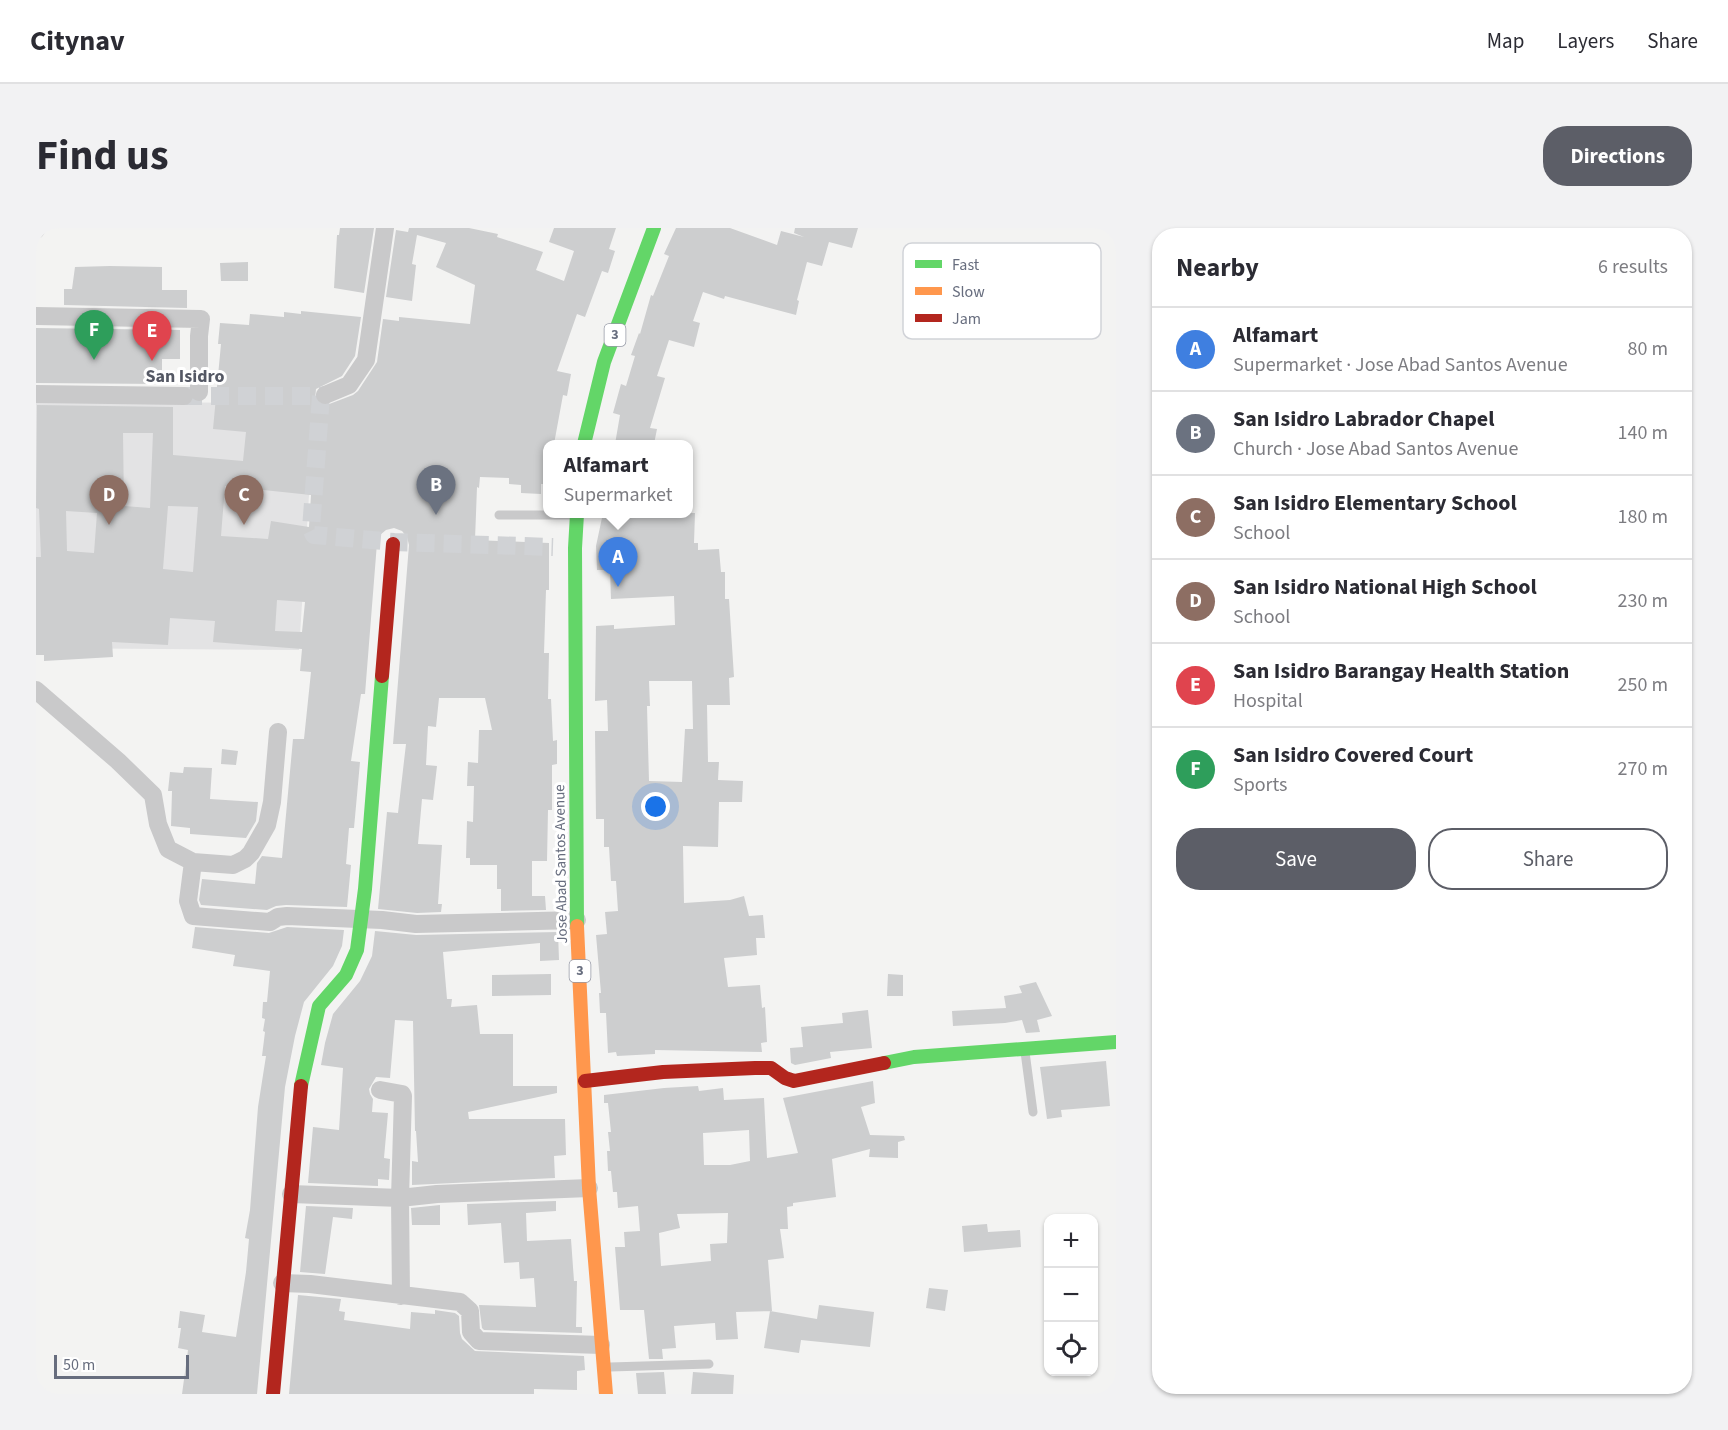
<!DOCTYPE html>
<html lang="en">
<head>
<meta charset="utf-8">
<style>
  body { margin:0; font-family:"Source Sans 3",sans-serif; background:#f2f2f3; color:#2b2b33 }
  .controls { position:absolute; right:18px; bottom:18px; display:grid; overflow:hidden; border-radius:12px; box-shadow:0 2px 4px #0004 }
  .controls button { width:54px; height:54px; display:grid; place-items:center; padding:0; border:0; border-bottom:2px solid #e1e1e2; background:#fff; color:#2b2b33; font:30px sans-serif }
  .scale { position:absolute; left:18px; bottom:15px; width:135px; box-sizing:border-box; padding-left:6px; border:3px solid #676d7e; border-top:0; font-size:16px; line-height:21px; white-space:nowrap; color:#676d7e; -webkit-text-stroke:4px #fff; paint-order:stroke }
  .you { position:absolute; left:620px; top:579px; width:21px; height:21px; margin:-15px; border:4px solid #fff; border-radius:50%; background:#1a73e8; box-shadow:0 0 0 9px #1a73e833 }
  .badge { display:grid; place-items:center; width:39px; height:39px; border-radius:50%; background:#5c5e67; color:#fff; font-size:20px; font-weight:700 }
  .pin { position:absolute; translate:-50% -50px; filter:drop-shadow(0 2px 3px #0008) }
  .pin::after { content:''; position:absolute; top:32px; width:21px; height:18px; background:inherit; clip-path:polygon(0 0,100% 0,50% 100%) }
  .popup { position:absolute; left:507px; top:212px; width:150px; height:78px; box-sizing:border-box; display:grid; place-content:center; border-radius:12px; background:#fff; filter:drop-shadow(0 2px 4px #0005); font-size:20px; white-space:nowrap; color:#7c7c81 }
  .popup b { font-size:22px; color:#2b2b33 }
  .popup::after { content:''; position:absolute; left:50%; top:100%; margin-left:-12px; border:12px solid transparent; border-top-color:#fff }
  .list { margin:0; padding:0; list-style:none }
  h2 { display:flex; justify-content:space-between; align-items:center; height:78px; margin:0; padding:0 24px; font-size:26px }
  h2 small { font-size:20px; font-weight:400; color:#7c7c81 }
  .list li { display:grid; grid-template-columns:39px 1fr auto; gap:18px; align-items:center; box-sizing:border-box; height:84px; padding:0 24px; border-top:2px solid #e1e1e2 }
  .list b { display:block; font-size:22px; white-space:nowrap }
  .list p { margin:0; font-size:20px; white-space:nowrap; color:#7c7c81 }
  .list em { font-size:20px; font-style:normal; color:#7c7c81 }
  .actions { display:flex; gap:12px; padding:18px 24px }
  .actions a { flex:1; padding:14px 0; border:2px solid #5c5e67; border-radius:24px; text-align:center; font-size:21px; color:#5c5e67 }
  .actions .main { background:#5c5e67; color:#fff }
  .icon { flex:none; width:33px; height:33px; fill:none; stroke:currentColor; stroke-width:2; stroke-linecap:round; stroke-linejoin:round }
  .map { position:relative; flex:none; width:1080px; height:1166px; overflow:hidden; border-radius:24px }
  header { display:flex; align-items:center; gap:36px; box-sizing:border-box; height:84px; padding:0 30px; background:#fff; border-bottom:2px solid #e1e1e2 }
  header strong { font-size:28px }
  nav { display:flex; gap:33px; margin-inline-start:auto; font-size:21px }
  .intro { display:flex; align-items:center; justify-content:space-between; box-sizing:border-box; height:144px; padding:0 36px }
  h1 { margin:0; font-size:42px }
  .button { padding:15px 27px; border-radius:24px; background:#5c5e67; color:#fff; font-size:21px; font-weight:700 }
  main { display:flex; gap:36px; padding:0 36px }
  aside { flex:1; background:#fff; border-radius:24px; box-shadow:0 2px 4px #0004 }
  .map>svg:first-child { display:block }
  .built { fill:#e3e3e4 }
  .building { fill:#cdcecf; fill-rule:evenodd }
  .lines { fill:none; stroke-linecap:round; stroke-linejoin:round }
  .street-tunnel { stroke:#d0d2d5; stroke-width:18; stroke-dasharray:18 9; stroke-linecap:butt }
  .lane { stroke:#c9c9ca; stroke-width:9 }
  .street { stroke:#c9c9ca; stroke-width:18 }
  .fast { stroke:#63d668; stroke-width:14 }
  .slow { stroke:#ff974d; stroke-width:14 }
  .jam { stroke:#b3261e; stroke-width:14 }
  .labels { text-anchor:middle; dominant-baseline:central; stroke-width:6; stroke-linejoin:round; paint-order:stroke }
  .shield { fill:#fff; stroke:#9599a5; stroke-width:1.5 }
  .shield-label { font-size:14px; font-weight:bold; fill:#676d7e }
  .street-label { font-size:15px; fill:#676d7e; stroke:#fff }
  .quarter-label { font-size:18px; font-weight:bold; fill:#545864; stroke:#fff }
  .key { fill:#fff; stroke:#d1d3d8; stroke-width:1.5 }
  .key-label { font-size:16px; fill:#676d7e }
</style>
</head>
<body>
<header>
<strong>Citynav</strong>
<nav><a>Map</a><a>Layers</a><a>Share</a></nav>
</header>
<div class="intro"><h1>Find us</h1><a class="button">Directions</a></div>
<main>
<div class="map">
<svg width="1080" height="1166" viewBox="0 0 1080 1166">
  <rect width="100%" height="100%" fill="#f3f3f2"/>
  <!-- built -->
  <path class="built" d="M0 174 279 175 263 422 0 420Z"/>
  <!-- building -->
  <path class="building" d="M304 0H338L328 65 298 60 301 7H303Z
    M373 0H433L462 6 461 9 507 24 500 42 528 53 538 23 513 14 518 0H580L573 21 579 23 572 45 566 43 549 89 541 86 521 143 535 146 531 168 527 167 518 216H512V256H505V266L485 265V257L473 256V250L444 249 443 260 441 259 439 312 513 315V362H510L508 425H513L512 471H515L517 513 521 512V536L516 537V582H512L511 633H496V668H509L510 682 465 683V661H461V637H434V630H430L431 593 437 594 438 558H431L432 534 442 535 443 502H456L449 470H403L400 499 392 498 390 537 401 538 397 572 386 571 382 616 406 617 402 676H406L405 684 381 685 342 681 351 584 362 585 370 516H357L373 317 371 309 366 303 358 300 350 302 344 307 341 315 329 466H325L315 533 324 534 318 600H313L310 636 315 637 311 679 250 677 240 678 231 682 165 677 163 672 166 651 219 656 221 635 226 628 246 630 257 511H268L275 444 264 443 266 421 177 414 179 393 134 390 132 417 76 414 77 429 8 433V427H0V329H5L3 281 0 280 1 177 137 179V227L207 233 210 204 177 201 185 116H182L184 95 213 97 214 86 248 89V84L265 86V83L325 89 319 128 306 148 280 161 279 172 288 178 317 167 322 163 341 134 347 91 363 93V89L434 96 439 57 400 39 410 15 381 7 376 36 380 37 376 73 350 69 360 2 372 4ZM87 205H117L114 280 88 278ZM189 258 275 267 273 299 235 293 232 311 185 308ZM132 278 162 279 157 344 127 341ZM30 283 61 285 58 325 31 323ZM241 372 269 374 266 404 239 403Z
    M640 0H694L741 17 745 3 768 9 758 5 759 0H822L816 20 793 14 786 38 771 34 761 72 763 73 760 87 689 68 688 71 667 64 657 93 664 95 658 119 633 112 621 148 629 150 614 200 621 201 618 216H579L584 187 577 185 585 156 590 158 599 128 595 127 603 105 604 106 615 67 617 68 633 28 628 26Z
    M212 34V53H185L184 35Z
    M74 38 126 39V62H151V80L28 77V61H36L39 39Z
    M0 100 144 102V131H126V156L0 155Z
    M567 285H659L658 315H662V322L683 321 685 344H689V371H693L698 449 693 450 694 477H671L672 534H683L682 552 707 553 706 574H683L682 619 647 618 648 675 694 672 708 668 713 688 727 687 729 710H720L721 727 688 730 692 759 724 757 726 780 729 779 731 814 725 815 726 824 619 822V826L581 828 580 824 572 825 570 785H564L563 765H565L560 707 571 706 569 684 582 683 580 653H575L573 619H568V591H560L559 503H572L571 472 559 473 560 398 578 397V401L639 397 638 368 575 371 574 342H561L560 318ZM613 453H656L657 501H649L646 554 613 553 611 478H614Z
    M186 521 202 523 200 537 185 536Z
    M148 539 176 540 174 571 222 574 220 593 210 610 154 606V600L135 598 136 563H132L134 544 147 545Z
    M159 699 233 705 251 699 308 702 306 718 297 738 268 774 259 808 249 859 221 1166H146L152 1122 142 1120 145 1100H142L144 1083 169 1087 166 1104 200 1109 210 1044 213 1011 209 1010 214 982 222 879 230 828H226L229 804 227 803 229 791 226 790 227 774H231L234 743 197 738 199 727 156 720Z
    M339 703 380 707 522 704 523 732 504 733V715L407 724 411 771H416L415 779 441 777 444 806H477V858H521V865L432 884 433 891H529L530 927 518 928 519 950 376 957V933L382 934 380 903H379L377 793 359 792 354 850 340 849 333 861 334 866 337 871 336 884 352 885 348 930 354 931 353 952 342 951V958L272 955 277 899 303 902 307 840 285 837 289 815 297 786 324 753 336 728Z
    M515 746V767L456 768V747Z
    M852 746 867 747V768H851Z
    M1000 754 1016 788 1001 792 1004 804 990 805 986 792 969 795 917 798 916 783 970 780 968 768 986 765 983 758Z
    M832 782 836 820 794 824 795 830 759 837 755 835 754 820 767 819 765 799 807 795 806 785Z
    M1070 833 1074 878 1025 882 1026 889 1011 891 1004 839Z
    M837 853 839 875 825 879 834 907 868 908 869 912 862 914V930L833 929 834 921 796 931 800 969 757 975V978L751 979 752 1001H744L748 1030 732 1032 736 1083 700 1084 702 1111 680 1112 679 1095 638 1098 640 1120 626 1121 627 1131H613L608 1082H584L579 1019H589L588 1004 604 1003 602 978 582 980 581 964H577L575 943H572L571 923H574L572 904H575L572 875H568V867L628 860 662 858 663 863 687 860 688 872 728 870 731 930 762 925 747 870ZM713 902 714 933 694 937H668L667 905ZM692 985 691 1015 674 1016 675 1033 625 1038 623 1005 644 1000 641 986Z
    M520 973V983L490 985 491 1013 535 1011 538 1053H541L540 1099H546V1105L448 1102 446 1100 443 1077 500 1079 498 1050 484 1051 483 1034 468 1035 465 995 432 997 431 976Z
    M404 977V997H376L375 980Z
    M270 978 317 980 316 991 297 989 289 1046 264 1044Z
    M951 996 952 1004 984 1002 985 1019 928 1024 926 998Z
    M893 1060 912 1062 909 1083 890 1080Z
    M262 1067 305 1071 303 1083 309 1084 308 1092 374 1101 375 1084 399 1086V1082L419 1085 423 1088 424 1105 426 1111 439 1123 548 1128 549 1142 541 1143V1162L498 1161V1166H253Z
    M783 1077 838 1084 834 1119 765 1112 763 1125 728 1120 734 1083 781 1091Z
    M628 1144 630 1166H602L600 1145Z
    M657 1144 698 1147 697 1166H655Z"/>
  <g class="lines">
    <!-- street-tunnel -->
    <path class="street-tunnel" d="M148 168H285L289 167
      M285 168 275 301 278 307 358 314 517 319"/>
    <!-- lane -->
    <path class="lane" d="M463 287H536
      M989 824 997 884
      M574 1139 673 1136"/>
    <!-- street -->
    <path class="street" d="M0 2 1 0
      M0 88 165 91 163 108V164
      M0 166 148 168
      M289 167 313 157 330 132 349 0
      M0 462 82 533 117 567 122 596 132 621 157 634 197 637 209 631 215 625 231 597 236 574 242 504
      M157 634 152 673 157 688 234 694 242 689 251 688 346 692 380 696 541 692
      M344 862 366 866 367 868 364 970 365 1068
      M255 966 364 970 401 966 553 960
      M246 1055 274 1056 424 1074 434 1083 435 1104 443 1113 565 1117"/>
    <!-- fast -->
    <path class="fast" d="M548 216 568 134 618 0
      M541 286 539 320 541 698
      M848 835 878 829 1080 814
      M265 858 283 778 310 747 321 722 329 661 346 448"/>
    <!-- slow -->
    <path class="slow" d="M541 698 553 960 570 1166"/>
    <!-- jam -->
    <path class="jam" d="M346 448 357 316
      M549 853 627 844 719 840H735L749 850 758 853 848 835
      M237 1166 265 858"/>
  </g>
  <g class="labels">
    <!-- shield labels -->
    <g class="shield">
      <rect x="568.5" y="96" width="21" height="22" rx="4.5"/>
      <rect x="533.5" y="732" width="21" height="22" rx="4.5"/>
    </g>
    <g class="shield-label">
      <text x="579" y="107">3</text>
      <text x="544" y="743">3</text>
    </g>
    <!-- street labels -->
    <g class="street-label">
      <text transform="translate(525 636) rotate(-91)">Jose Abad Santos Avenue</text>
    </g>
    <!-- quarter labels -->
    <g class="quarter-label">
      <text x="149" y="148">San Isidro</text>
    </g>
  </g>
  <!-- legend -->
  <rect x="867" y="15" width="198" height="96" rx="9" class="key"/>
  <rect x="879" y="32" width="27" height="8" fill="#63d668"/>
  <rect x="879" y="59" width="27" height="8" fill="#ff974d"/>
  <rect x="879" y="86" width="27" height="8" fill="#b3261e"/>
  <g class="key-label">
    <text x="916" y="42">Fast</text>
    <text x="916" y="69">Slow</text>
    <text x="916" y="96">Jam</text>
  </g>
</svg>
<div class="controls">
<button>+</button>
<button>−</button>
<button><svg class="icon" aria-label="locate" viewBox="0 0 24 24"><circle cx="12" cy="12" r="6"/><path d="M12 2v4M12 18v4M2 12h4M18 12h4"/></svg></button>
</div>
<div class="scale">50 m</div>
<div class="you"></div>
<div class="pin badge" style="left:582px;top:359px;background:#3f7fe0">A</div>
<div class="popup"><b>Alfamart</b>Supermarket</div>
<div class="pin badge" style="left:400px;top:287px;background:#6b7280">B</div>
<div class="pin badge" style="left:208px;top:297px;background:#8d6e63">C</div>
<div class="pin badge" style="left:73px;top:297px;background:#8d6e63">D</div>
<div class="pin badge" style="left:116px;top:133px;background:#e0444e">E</div>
<div class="pin badge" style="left:58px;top:132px;background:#2e9e5b">F</div>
</div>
<aside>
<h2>Nearby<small>6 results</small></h2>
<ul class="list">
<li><span class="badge" style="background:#3f7fe0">A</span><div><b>Alfamart</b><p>Supermarket · Jose Abad Santos Avenue</p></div><em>80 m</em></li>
<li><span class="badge" style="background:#6b7280">B</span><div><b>San Isidro Labrador Chapel</b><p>Church · Jose Abad Santos Avenue</p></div><em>140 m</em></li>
<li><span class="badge" style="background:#8d6e63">C</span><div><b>San Isidro Elementary School</b><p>School</p></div><em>180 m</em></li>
<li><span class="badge" style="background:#8d6e63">D</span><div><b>San Isidro National High School</b><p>School</p></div><em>230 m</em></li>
<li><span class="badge" style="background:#e0444e">E</span><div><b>San Isidro Barangay Health Station</b><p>Hospital</p></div><em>250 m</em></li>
<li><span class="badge" style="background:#2e9e5b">F</span><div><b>San Isidro Covered Court</b><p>Sports</p></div><em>270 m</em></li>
</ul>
<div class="actions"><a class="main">Save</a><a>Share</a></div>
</aside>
</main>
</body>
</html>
